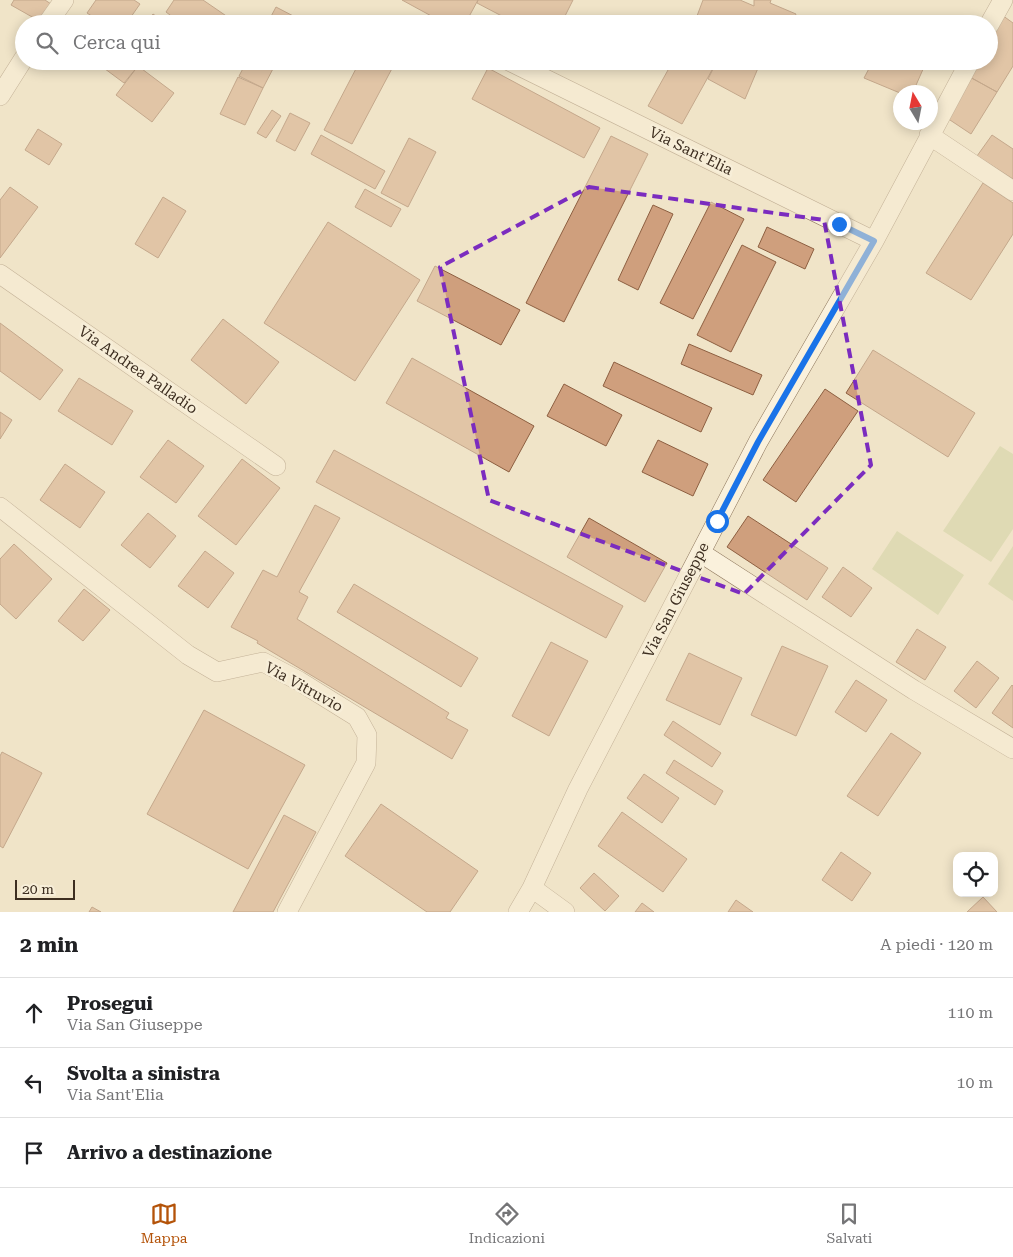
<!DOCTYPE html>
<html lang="it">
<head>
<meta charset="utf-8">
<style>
  body { margin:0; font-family:"Roboto Serif",serif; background:#f6f6f6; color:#202124 }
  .controls { position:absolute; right:15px; bottom:15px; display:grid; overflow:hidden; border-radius:10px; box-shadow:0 2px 12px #0003 }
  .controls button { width:45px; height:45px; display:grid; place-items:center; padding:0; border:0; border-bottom:1px solid #e0e0e0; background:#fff; color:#202124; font:25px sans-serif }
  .compass { position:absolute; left:893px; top:85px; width:45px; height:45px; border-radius:50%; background:#fff; box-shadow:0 2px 12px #0003; rotate:350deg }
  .scale { position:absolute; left:15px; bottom:12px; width:60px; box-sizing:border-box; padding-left:5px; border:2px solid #3d2e20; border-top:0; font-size:14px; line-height:18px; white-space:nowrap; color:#3d2e20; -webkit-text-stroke:4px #f7eed8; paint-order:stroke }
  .stop { position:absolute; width:15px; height:15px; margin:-11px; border:4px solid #1a73e8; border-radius:50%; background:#fff }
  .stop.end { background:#1a73e8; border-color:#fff; box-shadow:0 1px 5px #0008 }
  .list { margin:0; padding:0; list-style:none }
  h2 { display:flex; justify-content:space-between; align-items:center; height:65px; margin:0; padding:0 20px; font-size:21px }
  h2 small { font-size:16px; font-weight:400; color:#757577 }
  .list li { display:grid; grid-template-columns:32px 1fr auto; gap:15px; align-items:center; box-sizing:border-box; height:70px; padding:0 20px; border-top:1px solid #e0e0e0 }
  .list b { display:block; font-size:19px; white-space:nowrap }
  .list p { margin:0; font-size:16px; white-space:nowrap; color:#757577 }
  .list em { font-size:16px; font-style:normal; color:#757577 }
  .icon { flex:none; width:28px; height:28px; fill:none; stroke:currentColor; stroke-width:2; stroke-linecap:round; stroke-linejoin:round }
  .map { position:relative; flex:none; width:1013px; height:912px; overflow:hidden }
  .search { position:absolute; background:#fff; box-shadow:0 2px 12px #0003; left:15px; right:15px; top:15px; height:55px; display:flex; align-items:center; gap:12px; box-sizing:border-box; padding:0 18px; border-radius:28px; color:#757577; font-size:19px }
  .sheet { height:275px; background:#fff }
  nav { display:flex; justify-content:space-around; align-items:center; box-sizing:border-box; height:70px; border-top:1px solid #e0e0e0; background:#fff; font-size:14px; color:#757577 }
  nav a { display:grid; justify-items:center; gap:2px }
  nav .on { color:#b45309 }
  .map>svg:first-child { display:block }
  .green { fill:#c9cf9b }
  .building { fill:#cf9f7d; stroke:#8d5f41 }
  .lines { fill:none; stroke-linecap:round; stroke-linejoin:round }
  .minor-casing { stroke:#8d765c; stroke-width:20 }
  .minor { stroke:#faf1dc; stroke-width:19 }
  .route { stroke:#1a73e8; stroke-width:6 }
  .marked { fill:none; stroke:#7b2cbf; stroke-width:4; stroke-dasharray:10 6; stroke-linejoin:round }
  .labels { text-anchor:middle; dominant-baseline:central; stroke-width:5; stroke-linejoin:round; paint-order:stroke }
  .street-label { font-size:15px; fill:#3d2e20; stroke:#f7eed8 }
</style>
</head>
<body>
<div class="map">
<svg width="1013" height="912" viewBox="0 0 1013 912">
  <rect width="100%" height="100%" fill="#f0e4c8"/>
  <!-- green -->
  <path class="green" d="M1000 446 1013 454V529L991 562 943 531Z
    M897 531 964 575 938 615 872 569Z
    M1013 546V601L988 584Z"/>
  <!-- building -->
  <path class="building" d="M14 0H45L51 4 41 22 11 5Z
    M96 0H134L140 4 126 24H104L87 13Z
    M174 0H203L238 24H182L166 12Z
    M402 0H478L465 24H446Z
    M478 0H573L561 24H517L477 3Z
    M703 0H740L754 6V0H771L770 3 796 14 792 24H694Z
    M276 7 299 19 297 24H267Z
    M153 14 167 24H146Z
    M1002 15 1013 23V66L997 92 968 76 976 61H989V38Z
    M97 61H131L138 66 124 83 97 63Z
    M247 61H277L263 88 239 76Z
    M360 61H396L352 144 324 130Z
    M673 61H717L682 124 648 106Z
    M717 61H761L745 99 708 79Z
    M873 61H914L924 67 913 92 900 93 864 78Z
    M138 66 174 93 152 122 116 95Z
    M488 68 600 128 584 158 472 99Z
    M968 76 997 92 971 134 947 118Z
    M238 77 263 88 245 125 220 114Z
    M272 110 281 116 266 138 257 133Z
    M290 113 310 123 295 151 276 141Z
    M38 129 62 144 49 165 25 150Z
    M321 135 385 171 375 189 311 154Z
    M992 135 1013 149V179L977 156Z
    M611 136 648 154 564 322 526 303Z
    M409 138 436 152 408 207 381 193Z
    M983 183 1013 203V234L971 300 926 273Z
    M10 187 38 207 0 258V200Z
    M365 189 401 209 391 227 355 207Z
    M163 197 186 211 158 258 135 244Z
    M711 202 744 219 693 319 660 303Z
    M653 205 673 214 638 290 618 280Z
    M328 222 420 280 355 381 264 323Z
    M767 227 814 249 805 269 758 247Z
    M742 245 776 262 731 352 697 335Z
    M435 266 520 310 501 345 417 301Z
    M223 319 279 362 246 404 191 360Z
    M0 323 63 370 40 400 0 371Z
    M689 344 762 375 753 395 681 364Z
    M873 350 975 413 948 457 846 393Z
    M412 358 534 426 509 472 386 403Z
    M614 362 712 408 701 432 603 386Z
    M79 378 133 411 112 445 58 411Z
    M564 384 622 415 606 446 547 416Z
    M825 389 858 411 796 502 763 480Z
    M0 412 12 420 0 439Z
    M168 440 204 466 176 503 140 477Z
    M658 440 708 464 693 496 642 472Z
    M334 450 623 606 606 638 316 482Z
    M242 459 280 488 236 545 198 516Z
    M65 464 105 492 80 528 40 500Z
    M315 505 340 518 299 592 308 597 297 619 449 713 446 718 468 730 452 759 257 643 258 641 231 627 263 570 277 577Z
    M148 513 176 536 150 568 121 545Z
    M748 516 828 568 807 600 727 547Z
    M589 518 667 563 645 602 567 557Z
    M14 544 52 579 16 619 0 604V559Z
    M205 551 234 573 208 608 178 586Z
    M843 567 872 588 851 617 822 597Z
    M354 584 478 658 461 687 337 612Z
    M84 589 110 610 83 641 58 621Z
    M917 629 946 647 925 680 896 662Z
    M551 642 588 661 549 736 512 716Z
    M782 646 828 666 796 736 751 715Z
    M689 653 742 678 720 725 666 700Z
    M977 661 999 678 976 708 954 691Z
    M856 680 887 700 866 732 835 712Z
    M1012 685 1013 686V728L992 713Z
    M204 710 305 765 248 869 147 814Z
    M673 721 721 753 712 767 664 735Z
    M891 733 921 753 878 816 847 796Z
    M2 752 42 773 3 848 0 846V756Z
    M674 760 723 791 715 805 666 773Z
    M644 774 679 798 662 823 627 798Z
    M381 804 478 871 450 912H427L345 856Z
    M622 812 687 859 663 892 598 846Z
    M284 815 316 832 273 912H233Z
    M841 852 871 873 852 901 822 880Z
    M594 873 619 896 605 911 580 888Z
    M983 897 997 912H967Z
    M736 900 753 912H728Z
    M642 903 654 912H635Z
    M92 907 101 912H89Z"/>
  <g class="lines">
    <defs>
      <path id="minor" d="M47 24 64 0
        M989 25 1003 0
        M509 61 874 241
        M0 96 24 58
        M929 135 1013 191
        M0 274 276 466
        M0 507 188 655 217 672 263 662 299 681 357 717 367 735 366 763 287 912
        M701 553 914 690 1013 749
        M532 888 565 912
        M518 912 532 888 578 789 758 442 874 241 970 61"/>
    </defs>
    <!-- minor casing -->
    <use href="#minor" class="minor-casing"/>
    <!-- minor -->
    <use href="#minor" class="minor"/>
  </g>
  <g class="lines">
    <!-- route -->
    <path class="route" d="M717 521 758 442 874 241 839 224"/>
  </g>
  <!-- marked area -->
  <path d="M0 0H1013V912H0ZM589 187 824 220 871 465 744 594 489 500 440 267Z" fill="#f0e4c8" fill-opacity=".55" fill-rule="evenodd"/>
  <path class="marked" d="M589 187 824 220 871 465 744 594 489 500 440 267Z"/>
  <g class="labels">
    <!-- street labels -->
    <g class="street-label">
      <text transform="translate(691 151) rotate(26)">Via Sant'Elia</text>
      <text transform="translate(138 370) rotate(35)">Via Andrea Palladio</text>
      <text transform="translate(676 600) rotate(-63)">Via San Giuseppe</text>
      <text transform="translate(304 687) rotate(29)">Via Vitruvio</text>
    </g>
  </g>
</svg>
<div class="controls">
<button><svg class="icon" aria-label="locate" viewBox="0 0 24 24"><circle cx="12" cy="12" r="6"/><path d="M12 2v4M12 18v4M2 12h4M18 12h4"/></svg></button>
</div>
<svg class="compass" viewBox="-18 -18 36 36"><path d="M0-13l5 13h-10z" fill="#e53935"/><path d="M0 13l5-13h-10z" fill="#757577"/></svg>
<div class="scale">20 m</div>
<div class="stop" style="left:717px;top:521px"></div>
<div class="stop end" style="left:839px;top:224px"></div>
<div class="search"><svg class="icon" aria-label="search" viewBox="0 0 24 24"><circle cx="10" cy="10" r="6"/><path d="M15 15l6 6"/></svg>Cerca qui</div>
</div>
<section class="sheet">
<h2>2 min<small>A piedi · 120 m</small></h2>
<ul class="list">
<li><svg class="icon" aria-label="ahead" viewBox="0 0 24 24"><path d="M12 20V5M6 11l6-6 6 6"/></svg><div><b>Prosegui</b><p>Via San Giuseppe</p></div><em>110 m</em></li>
<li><svg class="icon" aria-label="left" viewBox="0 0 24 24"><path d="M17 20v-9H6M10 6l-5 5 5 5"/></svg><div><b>Svolta a sinistra</b><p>Via Sant'Elia</p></div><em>10 m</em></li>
<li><svg class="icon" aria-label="arrive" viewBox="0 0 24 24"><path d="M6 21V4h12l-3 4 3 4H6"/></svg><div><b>Arrivo a destinazione</b></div></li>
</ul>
</section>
<nav>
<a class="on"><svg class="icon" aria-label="map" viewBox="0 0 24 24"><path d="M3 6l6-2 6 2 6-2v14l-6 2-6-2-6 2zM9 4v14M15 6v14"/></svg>Mappa</a>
<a><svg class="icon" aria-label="directions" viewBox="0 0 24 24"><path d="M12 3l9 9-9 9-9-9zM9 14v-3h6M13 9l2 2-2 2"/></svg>Indicazioni</a>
<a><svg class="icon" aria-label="saved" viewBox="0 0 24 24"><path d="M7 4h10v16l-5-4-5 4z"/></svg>Salvati</a>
</nav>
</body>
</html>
